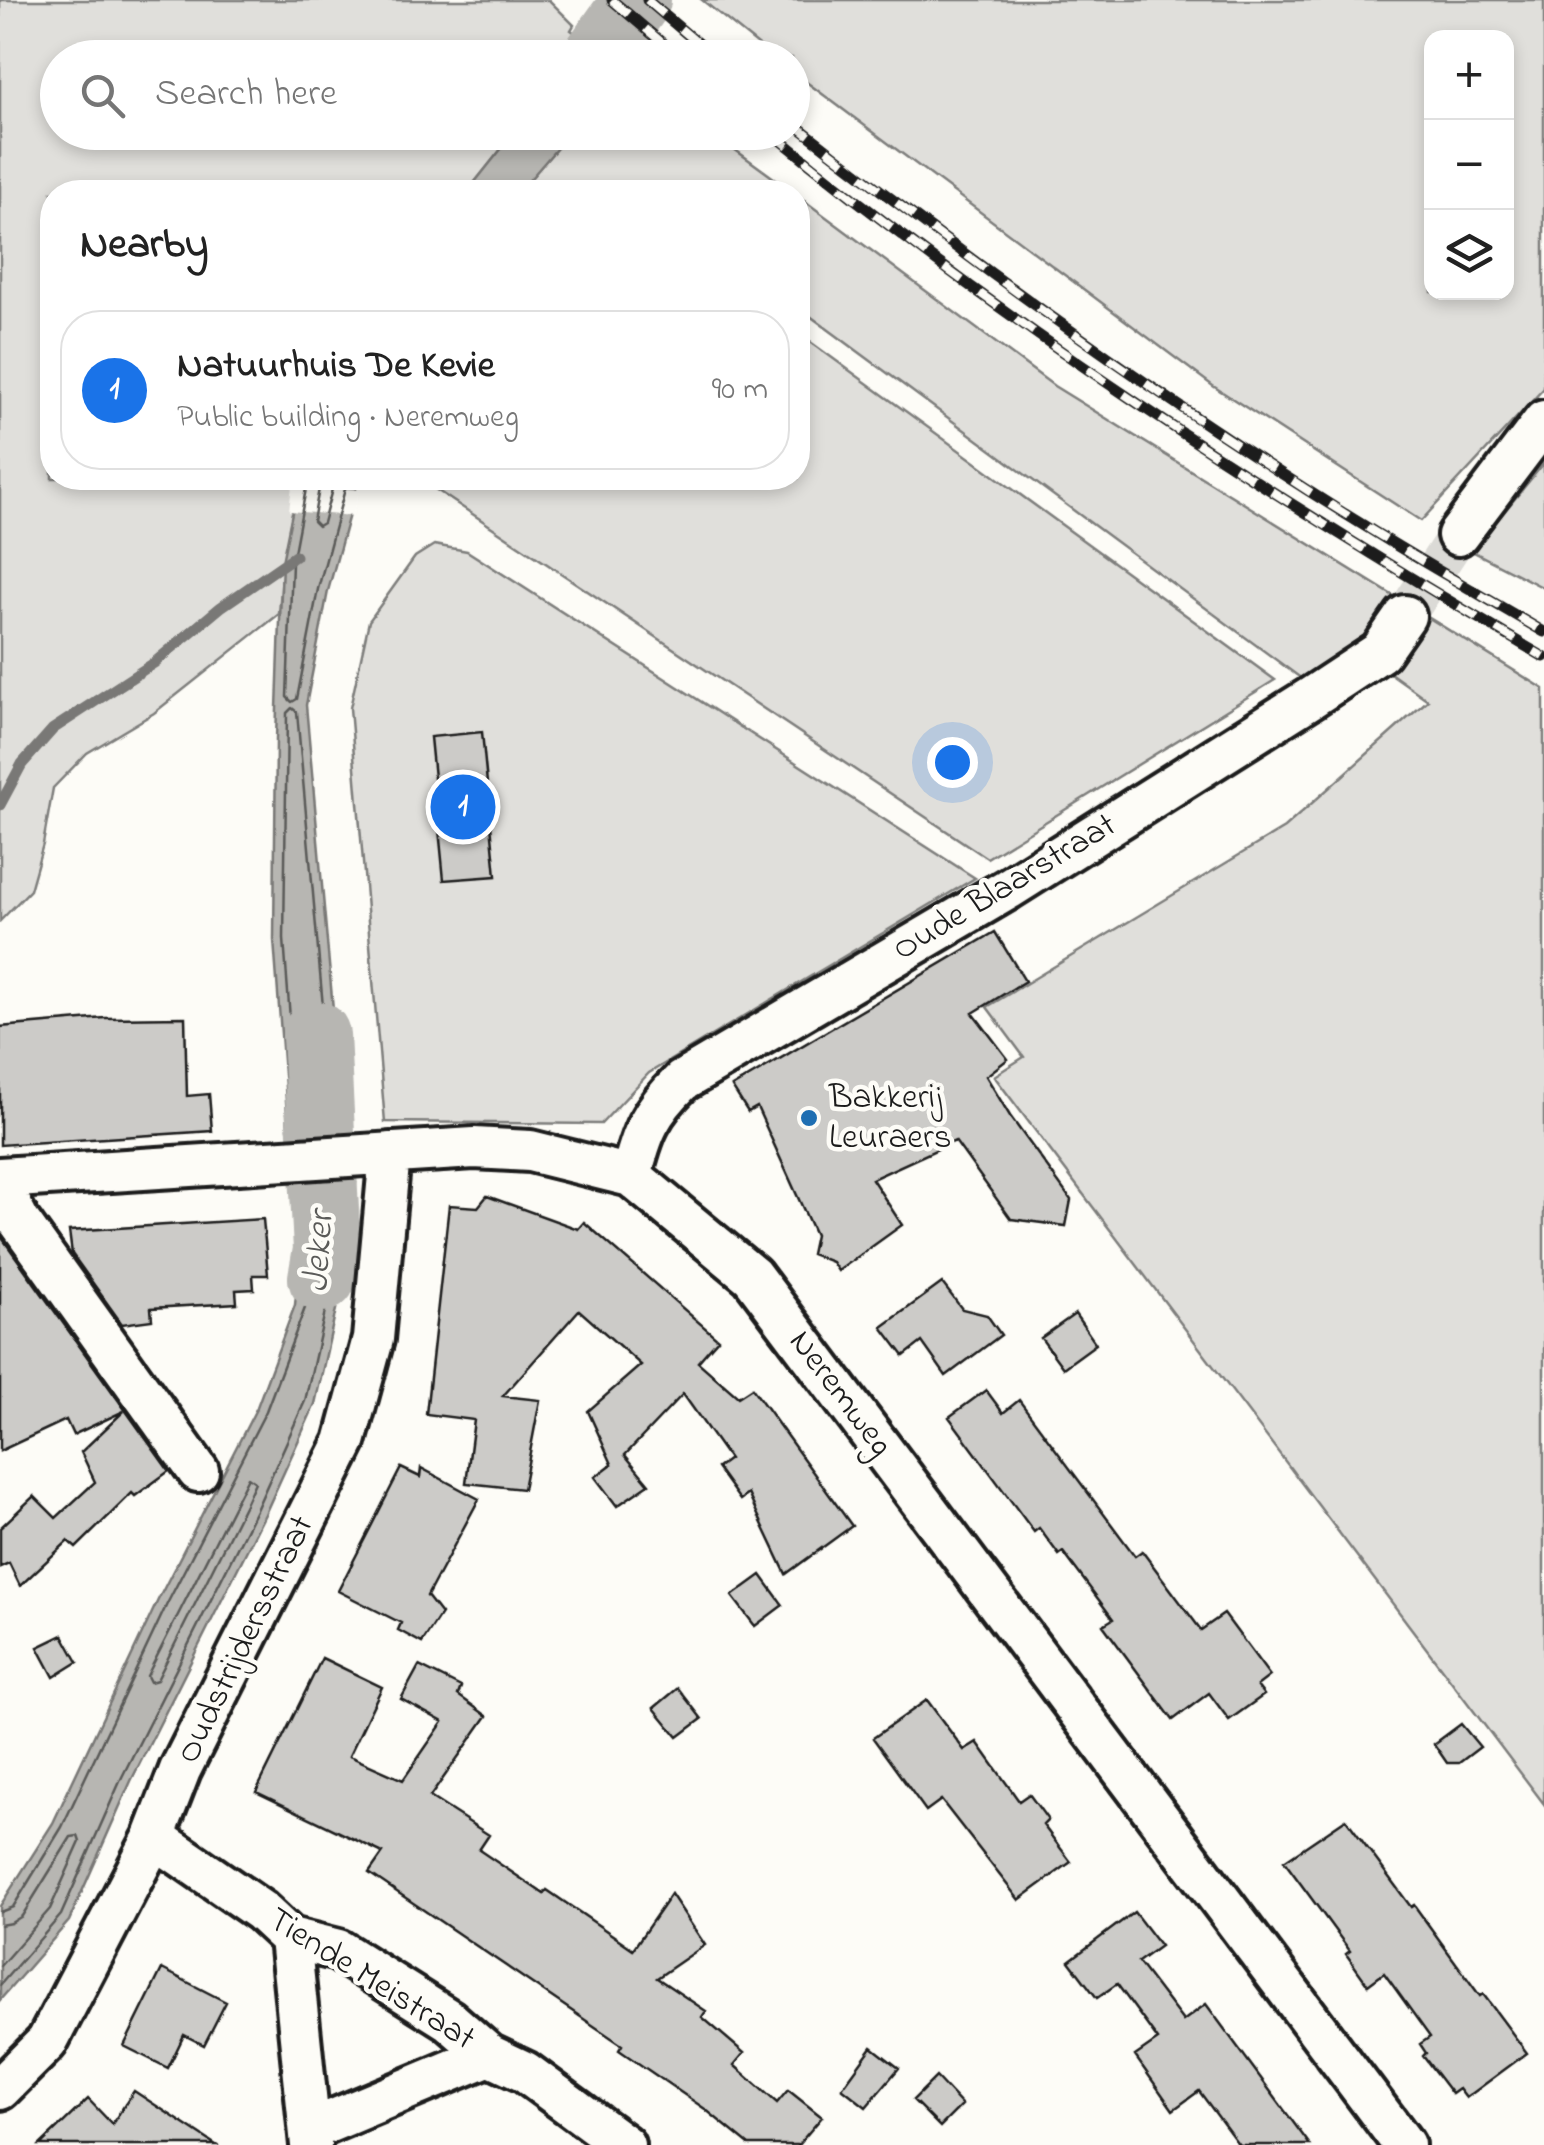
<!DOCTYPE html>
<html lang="en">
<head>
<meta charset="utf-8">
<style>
  body { margin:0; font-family:"Indie Flower",sans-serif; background:#f2f2f2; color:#222 }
  .controls { position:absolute; right:30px; top:30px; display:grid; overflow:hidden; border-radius:20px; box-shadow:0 5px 15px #0003 }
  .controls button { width:90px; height:90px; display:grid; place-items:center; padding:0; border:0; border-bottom:2px solid #e0e0e0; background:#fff; color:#222; font:50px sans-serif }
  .you { position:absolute; left:952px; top:762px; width:35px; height:35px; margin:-25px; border:8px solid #fff; border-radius:50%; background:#1a73e8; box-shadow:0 0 0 15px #1a73e833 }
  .badge { display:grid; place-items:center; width:65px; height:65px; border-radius:50%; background:#1a73e8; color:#fff; font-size:32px; font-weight:700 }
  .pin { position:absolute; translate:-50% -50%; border:5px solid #fff; box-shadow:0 2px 10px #0006 }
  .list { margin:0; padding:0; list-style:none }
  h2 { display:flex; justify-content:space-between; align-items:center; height:130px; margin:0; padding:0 40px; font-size:42px }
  h2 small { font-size:32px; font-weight:400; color:#767676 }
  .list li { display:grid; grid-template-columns:65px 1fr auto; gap:30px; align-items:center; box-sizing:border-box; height:160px; margin:0 20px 20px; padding:0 20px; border:2px solid #e0e0e0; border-radius:40px }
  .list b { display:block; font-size:38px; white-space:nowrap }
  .list p { margin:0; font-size:32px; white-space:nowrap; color:#767676 }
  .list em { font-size:32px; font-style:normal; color:#767676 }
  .icon { flex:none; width:55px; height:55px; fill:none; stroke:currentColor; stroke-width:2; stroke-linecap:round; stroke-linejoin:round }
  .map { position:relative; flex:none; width:1544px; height:2145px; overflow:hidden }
  .search { position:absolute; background:#fff; box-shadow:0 5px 15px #0003; left:40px; top:40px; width:770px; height:110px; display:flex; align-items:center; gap:25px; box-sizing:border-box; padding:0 35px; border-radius:55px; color:#767676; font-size:38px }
  .panel { position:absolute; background:#fff; box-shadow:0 5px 15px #0003; left:40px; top:180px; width:770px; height:310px; border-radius:40px }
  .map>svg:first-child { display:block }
  .green { fill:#e0dfdb; stroke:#7e7e7c; stroke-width:2.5; fill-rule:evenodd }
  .water { fill:#b7b6b2; stroke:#797876; stroke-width:2.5 }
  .pier { fill:#fdfcf7 }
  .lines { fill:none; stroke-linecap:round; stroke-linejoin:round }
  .shore { stroke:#5a5a58; stroke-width:2.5 }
  .stream { stroke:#797876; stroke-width:11 }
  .river { stroke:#b7b6b2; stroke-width:68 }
  .building { fill:#cccbc8; stroke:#1c1c1c; stroke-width:2.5 }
  .minor-tunnel { stroke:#dbdad6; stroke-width:40; stroke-dasharray:40 20; stroke-linecap:butt }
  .minor-casing { stroke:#1c1c1c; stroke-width:48 }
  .minor { stroke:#fdfcf7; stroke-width:40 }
  .rail-casing { stroke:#1c1c1c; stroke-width:11 }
  .rail { stroke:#fdfcf7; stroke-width:8; stroke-dasharray:22; stroke-linecap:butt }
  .poi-dot { fill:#1f6fb2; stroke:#fdfcf7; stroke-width:4 }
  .labels { text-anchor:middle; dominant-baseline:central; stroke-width:9; stroke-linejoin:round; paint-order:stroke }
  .street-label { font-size:35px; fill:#1c1c1c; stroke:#fdfcf7 }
  .poi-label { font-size:35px; fill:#1c1c1c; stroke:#fdfcf7; text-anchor:start }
  .water-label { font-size:38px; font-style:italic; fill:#5a5a58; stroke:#fdfcf7 }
</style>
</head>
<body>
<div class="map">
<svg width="1544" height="2145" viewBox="0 0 1544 2145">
  <rect width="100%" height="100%" fill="#fdfcf7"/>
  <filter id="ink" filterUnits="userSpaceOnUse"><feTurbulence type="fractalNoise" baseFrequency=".01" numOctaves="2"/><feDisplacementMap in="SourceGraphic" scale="20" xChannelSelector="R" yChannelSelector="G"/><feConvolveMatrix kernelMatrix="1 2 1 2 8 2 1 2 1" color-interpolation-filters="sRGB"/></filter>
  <g filter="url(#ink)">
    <!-- green -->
    <path class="green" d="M0 0H549L574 25 571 30 587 42 574 57 58 58V132L514 133 467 192H52V478H299L283 562 279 614 154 713 87 753 53 788 43 844 30 890 0 921Z
      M702 0H1544V388L1421 521 1213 386 793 72 792 58 773 57ZM1432 38H1506V292H1432Z
      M570 132 712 133 793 192H519Z
      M798 196 1054 386 1544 689V1804L994 1076 1024 1057 987 1007 1284 828 1428 700 1383 668 1369 646 1302 679 798 307Z
      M798 333 1275 680 987 858 429 485 434 478H798Z
      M1544 463V588L1472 551Z
      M434 545 467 551 975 878 649 1073 601 1124 385 1122 350 708 369 621 415 557Z"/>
    <!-- water -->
    <path class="water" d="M514 133H570L519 192H467Z
      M299 478H359L328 591 306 705 343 1122 288 1128 274 940 276 739 282 562Z
      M356 1183 345 1269 315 1404 265 1514 131 1781 69 1921 0 2000V1906L53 1823 158 1600 257 1407 295 1305 307 1187Z"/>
    <!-- pier -->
    <path class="pier" d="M292 485 360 490 353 516 289 511Z"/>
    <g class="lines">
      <!-- shore -->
      <path class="shore" d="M308 478 292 563 287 697 292 702 297 699 318 589 348 478
        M321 478 313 521 318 526 323 523 335 478
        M292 708 297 712 332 1109 328 1114 302 1117 297 1112 284 939 287 713Z
        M311 1057 315 1061 319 1097 313 1103 308 1099 305 1063Z
        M248 1477 255 1482 245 1504 157 1680 150 1682 147 1676Z
        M0 1912 13 1907 62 1827 167 1604 266 1411 305 1308 316 1199 320 1196 341 1195 344 1200 335 1267 305 1401 256 1510 122 1777 61 1915 0 1985
        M0 1925 11 1923 22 1916 71 1837 78 1836 80 1842 50 1909 0 1966"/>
      <!-- stream -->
      <path class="stream" d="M0 805 22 764 53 729 154 663 221 607 295 556"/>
      <!-- river -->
      <path class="river" d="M596 58 637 0
        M316 1035 327 1250 322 1278"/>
    </g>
    <!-- building -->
    <path class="building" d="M482 732 496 876 444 880 430 737Z
      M995 932 1025 981 973 1013 1008 1059 986 1076 1010 1116 1071 1200 1066 1226 1011 1219 955 1141 872 1179 902 1225 838 1271 832 1262 811 1254 815 1235 757 1107 748 1112 732 1087Z
      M185 1017 187 1096 209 1094 212 1131 0 1145V1027L105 1018Z
      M487 1196 578 1229 584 1222 718 1339 698 1362 738 1397 752 1388 852 1526 786 1574 748 1494 740 1500 717 1468 729 1459 683 1394 625 1455 649 1484 617 1506 595 1477 612 1464 588 1411 641 1365 579 1310 503 1396 540 1400 523 1489 466 1483 474 1420 426 1414 449 1205 478 1207Z
      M263 1219 268 1275H253L254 1289 236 1290 237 1303 151 1308 152 1320 122 1324 72 1254 69 1231Z
      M0 1235 169 1471 135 1496 132 1493 76 1548 68 1541 20 1586 9 1563 0 1567V1528L34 1496 56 1518 95 1482 81 1452 124 1411 73 1435 66 1420 0 1451Z
      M942 1283 962 1309 987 1315 1001 1335 946 1376 922 1342 904 1356 882 1327Z
      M1075 1314 1096 1344 1063 1368 1041 1338Z
      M986 1390 1003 1413 1019 1400 1135 1556 1142 1551 1201 1630 1224 1614 1270 1676 1257 1686 1264 1695 1229 1720 1209 1693 1173 1720 1103 1625 1113 1619 1063 1552 1059 1555 1039 1528 1034 1532 949 1417Z
      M401 1468 420 1477 421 1468 479 1499 427 1596 441 1614 422 1643 398 1630 401 1623 338 1591Z
      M761 1575 783 1605 755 1626 732 1596Z
      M63 1635 78 1662 54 1677 38 1647Z
      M322 1658 382 1687 349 1756 403 1780 443 1722 401 1699 419 1666 461 1687 458 1695 487 1716 430 1797 489 1835 479 1850 544 1894 547 1890 633 1949 671 1894 705 1945 657 1978 706 2011 702 2017 744 2053 734 2065 777 2103 788 2090 822 2117 798 2145H749L705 2109 619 2050 622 2045 369 1873 383 1853 256 1792Z
      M678 1688 702 1719 678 1737 654 1708Z
      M927 1700 964 1750 977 1742 1019 1801 1029 1794 1048 1820 1043 1825 1071 1862 1019 1900 941 1800 926 1811 873 1738Z
      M1461 1724 1480 1747 1459 1763H1447L1434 1744Z
      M1346 1819 1411 1907 1414 1905 1480 1996 1483 1994 1527 2053 1466 2098 1459 2089 1452 2094 1423 2056 1426 2053 1420 2044 1430 2037 1384 1973 1368 1985 1346 1954 1350 1951 1284 1861Z
      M1134 1912 1160 1946 1138 1962 1183 2021 1206 2004 1310 2145H1239L1199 2091 1173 2110 1135 2056 1158 2040 1117 1984 1097 1998 1069 1961Z
      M162 1969 226 2002 204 2045 184 2035 168 2068 124 2046Z
      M872 2047 899 2068 866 2107 842 2088Z
      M936 2077 962 2105 940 2127 913 2100Z
      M134 2091 216 2145H40L88 2099 112 2124Z"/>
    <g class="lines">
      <!-- minor-tunnel -->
      <path class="minor-tunnel" d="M1405 616 1458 535"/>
      <defs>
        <path id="minor" d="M1458 535 1544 421
          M631 1176C642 1132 649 1113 682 1081L1008 889 1312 697 1380 652 1405 616
          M0 1178 474 1148 530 1151 631 1176 752 1276 1404 2145
          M0 1184 19 1221 198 1471
          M154 1837 261 1911 290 1938 338 1950 449 2020 489 2055 525 2072 624 2145
          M290 1938 311 2145
          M0 2089 47 2042 154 1837 180 1770 345 1442 373 1339 390 1153
          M310 2130 489 2055"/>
      </defs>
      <!-- minor casing -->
      <use href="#minor" class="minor-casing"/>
      <!-- minor -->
      <use href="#minor" class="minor"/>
      <defs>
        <path id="rail" d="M612 0 680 58
          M647 0 715 58
          M792 122C981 270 1176 411 1381 536 1434 569 1490 600 1544 632
          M771 132C1012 330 1276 500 1544 657"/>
      </defs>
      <!-- rail casing -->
      <use href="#rail" class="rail-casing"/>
      <!-- rail -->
      <use href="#rail" class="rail"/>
    </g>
  </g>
  <!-- markers -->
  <circle class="poi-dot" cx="809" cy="1118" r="10"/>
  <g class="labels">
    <!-- street labels -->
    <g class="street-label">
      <text transform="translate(1005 888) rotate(-31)">Oude Blaarstraat</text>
      <text transform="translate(840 1394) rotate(53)">Neremweg</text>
      <text transform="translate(246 1640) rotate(-64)">Oudstrijdersstraat</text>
      <text transform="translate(371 1980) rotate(32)">Tiende Meistraat</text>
    </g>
    <!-- poi labels -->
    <g class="poi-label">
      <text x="829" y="1098">Bakkerij<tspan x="829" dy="40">Leuraers</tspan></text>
    </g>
    <!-- water labels -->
    <g class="water-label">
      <text transform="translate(320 1252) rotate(-86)">Jeker</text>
    </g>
  </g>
</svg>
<div class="controls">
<button>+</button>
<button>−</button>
<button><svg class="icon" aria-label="layers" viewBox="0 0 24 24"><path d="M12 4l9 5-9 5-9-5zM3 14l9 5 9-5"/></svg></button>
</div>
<div class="you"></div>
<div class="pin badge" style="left:463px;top:807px">1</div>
<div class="search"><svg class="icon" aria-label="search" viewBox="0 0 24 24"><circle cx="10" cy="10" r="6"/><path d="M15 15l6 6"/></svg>Search here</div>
<section class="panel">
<h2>Nearby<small></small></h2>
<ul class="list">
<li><span class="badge">1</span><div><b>Natuurhuis De Kevie</b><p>Public building · Neremweg</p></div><em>90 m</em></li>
</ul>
</section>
</div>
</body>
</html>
